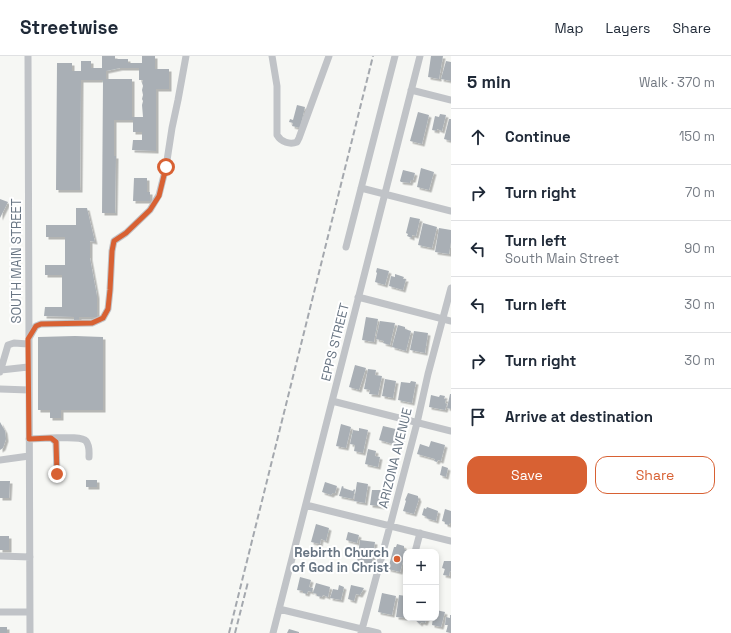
<!DOCTYPE html>
<html lang="en">
<head>
<meta charset="utf-8">
<style>
  body { margin:0; font-family:"Space Grotesk",sans-serif; background:#f6f6f7; color:#1f2937 }
  .controls { position:absolute; right:12px; bottom:12px; display:grid; overflow:hidden; border-radius:8px; box-shadow:0 2px 6px #0003 }
  .controls button { width:36px; height:36px; display:grid; place-items:center; padding:0; border:0; border-bottom:1px solid #e0e1e3; background:#fff; color:#1f2937; font:20px sans-serif }
  .stop { position:absolute; width:12px; height:12px; margin:-9px; border:3px solid #d86133; border-radius:50%; background:#fff }
  .stop.end { background:#d86133; border-color:#fff; box-shadow:0 1px 4px #0008 }
  .list { margin:0; padding:0; list-style:none }
  h2 { display:flex; justify-content:space-between; align-items:center; height:52px; margin:0; padding:0 16px; font-size:17px }
  h2 small { font-size:13px; font-weight:400; color:#747a83 }
  .list li { display:grid; grid-template-columns:26px 1fr auto; gap:12px; align-items:center; box-sizing:border-box; height:56px; padding:0 16px; border-top:1px solid #e0e1e3 }
  .list b { display:block; font-size:15px; white-space:nowrap }
  .list p { margin:0; font-size:13px; white-space:nowrap; color:#747a83 }
  .list em { font-size:13px; font-style:normal; color:#747a83 }
  .actions { display:flex; gap:8px; padding:12px 16px }
  .actions a { flex:1; padding:9px 0; border:1px solid #d86133; border-radius:12px; text-align:center; font-size:14px; color:#d86133 }
  .actions .main { background:#d86133; color:#fff }
  .icon { flex:none; width:22px; height:22px; fill:none; stroke:currentColor; stroke-width:2; stroke-linecap:round; stroke-linejoin:round }
  .map { position:relative; flex:none; width:451px; height:577px; overflow:hidden }
  header { display:flex; align-items:center; gap:24px; box-sizing:border-box; height:56px; padding:0 20px; background:#fff; border-bottom:1px solid #e0e1e3 }
  header strong { font-size:19px }
  nav { display:flex; gap:22px; margin-inline-start:auto; font-size:14px }
  main { display:flex }
  aside { flex:1; background:#fff }
  .map>svg:first-child { display:block }
  .building { fill:#a9afb5; fill-rule:evenodd; filter:url(#shadow) }
  .lines { fill:none; stroke-linecap:round; stroke-linejoin:round }
  .minor { stroke:#c0c3c7; stroke-width:7 }
  .rail { stroke:#a4a8ae; stroke-width:2; stroke-dasharray:6 3; stroke-linecap:butt }
  .route { stroke:#d86133; stroke-width:5 }
  .poi-dot { fill:#d86133; stroke:#fff; stroke-width:1.5 }
  .labels { text-anchor:middle; dominant-baseline:central; stroke-width:4; stroke-linejoin:round; paint-order:stroke }
  .street-label { font-size:13px; fill:#687583; stroke:#fff }
  .poi-label { font-size:13px; font-weight:bold; fill:#687583; stroke:#fff; text-anchor:end }
</style>
</head>
<body>
<header>
<strong>Streetwise</strong>
<nav><a>Map</a><a>Layers</a><a>Share</a></nav>
</header>
<main>
<div class="map">
<svg width="451" height="577" viewBox="0 0 451 577">
  <defs>
    <filter id="shadow"><feDropShadow dx="2.5" dy="2.5" stdDeviation="0" flood-color="#0004"/></filter>
  </defs>
  <rect width="100%" height="100%" fill="#f6f7f4"/>
  <!-- building -->
  <path class="building" d="M102 0H115V3H128V7H142V0H155V13H169V33H156V95L132 94 133 84H142V76H133V64H114V100H116L115 157H102L103 24H81L80 134H56L57 7H72V15H81V5H91V12H102ZM120 12H139V24H143L142 27 143 30 142 34 143 39 142 43 143 45 142 49 143 61H132V23H106V15Z
    M431 0H443L439 23 428 21Z
    M446 5 451 6V25L441 23Z
    M297 49 305 51 300 72 292 70 293 67 289 66 290 63 293 64Z
    M418 56 429 59 422 88 410 85Z
    M440 58 446 59 442 75 437 73V75L432 74 435 60 439 61Z
    M449 63H451V85L444 83Z
    M421 112 434 116 429 134 417 131Z
    M403 114 415 117 413 124H411L410 127 401 126 400 125Z
    M134 122H147V136H150V145H133Z
    M0 143 8 146 0 162Z
    M76 152H87L95 186 90 185V202L97 240V261H79V265H74V261L44 260 45 251H62V219H45V209H65V181H46V169H76Z
    M410 161 420 163 416 180 412 179V182L407 180 408 178 406 177Z
    M423 167 437 171 432 192 418 189Z
    M439 172 451 174V186L449 198 435 196Z
    M377 212 389 215 385 229 375 226 377 217 376 216Z
    M395 218 404 221 403 223H406L403 234 389 230 391 220 395 221Z
    M366 261 378 263 374 286 362 284Z
    M380 265 395 267 390 289 383 287 384 285 376 283Z
    M398 269 405 271V273L411 275 406 295 392 291Z
    M414 275 428 277 425 297 410 294Z
    M75 280 103 281V354H61V362H50V354H38V281Z
    M355 309 366 312 359 334 349 331Z
    M368 313 376 314 375 319 382 320 378 339 369 338 370 334 364 333Z
    M385 323 396 325 393 342 382 340Z
    M411 325 416 326 412 347 398 344 401 326 410 327Z
    M450 338H451V353L447 352Z
    M431 339 439 341 440 339 445 340 444 343H446L445 347 447 348 445 354 429 351Z
    M0 366 5 375 6 383 3 392 0 394Z
    M341 368 351 371 346 392 336 390Z
    M383 370 404 375 400 390 379 384Z
    M359 372 368 374 363 397 354 395 355 389 350 388 353 374 359 375Z
    M431 385 445 389 441 405 438 404 437 406 434 405 435 403 417 398 420 388 429 391Z
    M368 393 376 395 375 400 380 401 378 411 365 408Z
    M442 410 448 412 446 421 440 419Z
    M86 424H97V431H86Z
    M0 425H10L9 442H0Z
    M325 426 337 430 335 437H333L331 439 322 436Z
    M357 426 368 428 365 447 354 445Z
    M342 430 344 431 343 432 353 435 354 433 355 434 353 443 339 440Z
    M372 434H387L385 451 370 449Z
    M408 437 418 440V442L419 443 414 458 403 455 406 445 405 444Z
    M427 451 438 455 436 465 426 462 427 461 422 459 424 452 426 453Z
    M445 453 451 455V467H450L449 469 445 468V466L442 465Z
    M316 468 329 472 326 485 321 483 320 488 311 486Z
    M348 476 359 479 357 487 346 484Z
    M0 480H9V494H0Z
    M360 484 375 486 372 508 357 506Z
    M397 488 404 490V493L406 494 400 516 388 513 394 491H396Z
    M444 505H451V516L450 515 449 520 443 519 445 513 442 512Z
    M300 521 311 524 309 531 313 532 312 536 308 535 307 538 303 537V535L297 534Z
    M316 527 330 531 328 541 323 539 322 541 317 540V538L313 537Z
    M339 529 344 531 341 544 330 542 333 533 338 534Z
    M351 529 364 532 360 539 356 538 354 545 348 543Z
    M382 537 396 540 392 559 378 556Z
    M399 539 406 540V562L396 561Z
    M436 554 445 556 441 571 432 569 433 562H436Z
    M450 559H451V577L446 576 448 569H445L446 561 450 562Z
    M416 562H427L425 567 421 566 420 568 415 564Z
    M0 571H7V577H0Z
    M289 573 299 576V577H287Z"/>
  <g class="lines">
    <!-- minor -->
    <path class="minor" d="M28 0 30 577
      M272 0 277 30V79C281 86 290 89 297 86L299 82 329 0
      M411 34 451 44
      M361 132 451 155
      M346 191 395 0
      M358 241 451 265
      M29 282 36 270 41 268 92 267 103 262 108 253 110 234 112 195 114 185 126 177 150 154 159 139 166 111 172 72 178 44 186 0
      M1 314 28 311
      M0 316 8 289 14 287 28 288
      M0 333 29 334
      M332 345 451 375
      M51 382C59 382 82 380 86 385 90 390 89 396 89 401
      M29 383 51 382 56 386 57 418
      M0 404 29 400
      M306 449 451 485
      M415 496 420 477
      M0 500 30 501
      M279 553 378 577
      M0 556H30
      M273 577 420 0
      M361 577 390 470 417 367 428 318 451 232"/>
    <!-- rail -->
    <path class="rail" d="M229 577 373 0
      M235 577 248 526"/>
  </g>
  <g class="lines">
    <!-- route -->
    <path class="route" d="M57 418 56 386 51 382 29 383 28 283 36 270 41 268 92 267 103 262 108 253 110 234 112 195 114 185 126 177 150 154 159 140 166 111"/>
  </g>
  <!-- markers -->
  <circle class="poi-dot" cx="397" cy="503" r="4"/>
  <g class="labels">
    <!-- street labels -->
    <g class="street-label">
      <text transform="translate(16 205) rotate(-90)">SOUTH MAIN STREET</text>
      <text transform="translate(335 286) rotate(-76)">EPPS STREET</text>
      <text transform="translate(395 402) rotate(-76)">ARIZONA AVENUE</text>
    </g>
    <!-- poi labels -->
    <g class="poi-label">
      <text x="389" y="496">Rebirth Church<tspan x="389" dy="15">of God in Christ</tspan></text>
    </g>
  </g>
</svg>
<div class="controls">
<button>+</button>
<button>−</button>
</div>
<div class="stop" style="left:166px;top:111px"></div>
<div class="stop end" style="left:57px;top:418px"></div>
</div>
<aside>
<h2>5 min<small>Walk · 370 m</small></h2>
<ul class="list">
<li><svg class="icon" aria-label="ahead" viewBox="0 0 24 24"><path d="M12 20V5M6 11l6-6 6 6"/></svg><div><b>Continue</b></div><em>150 m</em></li>
<li><svg class="icon" aria-label="right" viewBox="0 0 24 24"><path d="M7 20v-9h11M14 6l5 5-5 5"/></svg><div><b>Turn right</b></div><em>70 m</em></li>
<li><svg class="icon" aria-label="left" viewBox="0 0 24 24"><path d="M17 20v-9H6M10 6l-5 5 5 5"/></svg><div><b>Turn left</b><p>South Main Street</p></div><em>90 m</em></li>
<li><svg class="icon" aria-label="left" viewBox="0 0 24 24"><path d="M17 20v-9H6M10 6l-5 5 5 5"/></svg><div><b>Turn left</b></div><em>30 m</em></li>
<li><svg class="icon" aria-label="right" viewBox="0 0 24 24"><path d="M7 20v-9h11M14 6l5 5-5 5"/></svg><div><b>Turn right</b></div><em>30 m</em></li>
<li><svg class="icon" aria-label="arrive" viewBox="0 0 24 24"><path d="M6 21V4h12l-3 4 3 4H6"/></svg><div><b>Arrive at destination</b></div></li>
</ul>
<div class="actions"><a class="main">Save</a><a>Share</a></div>
</aside>
</main>
</body>
</html>
